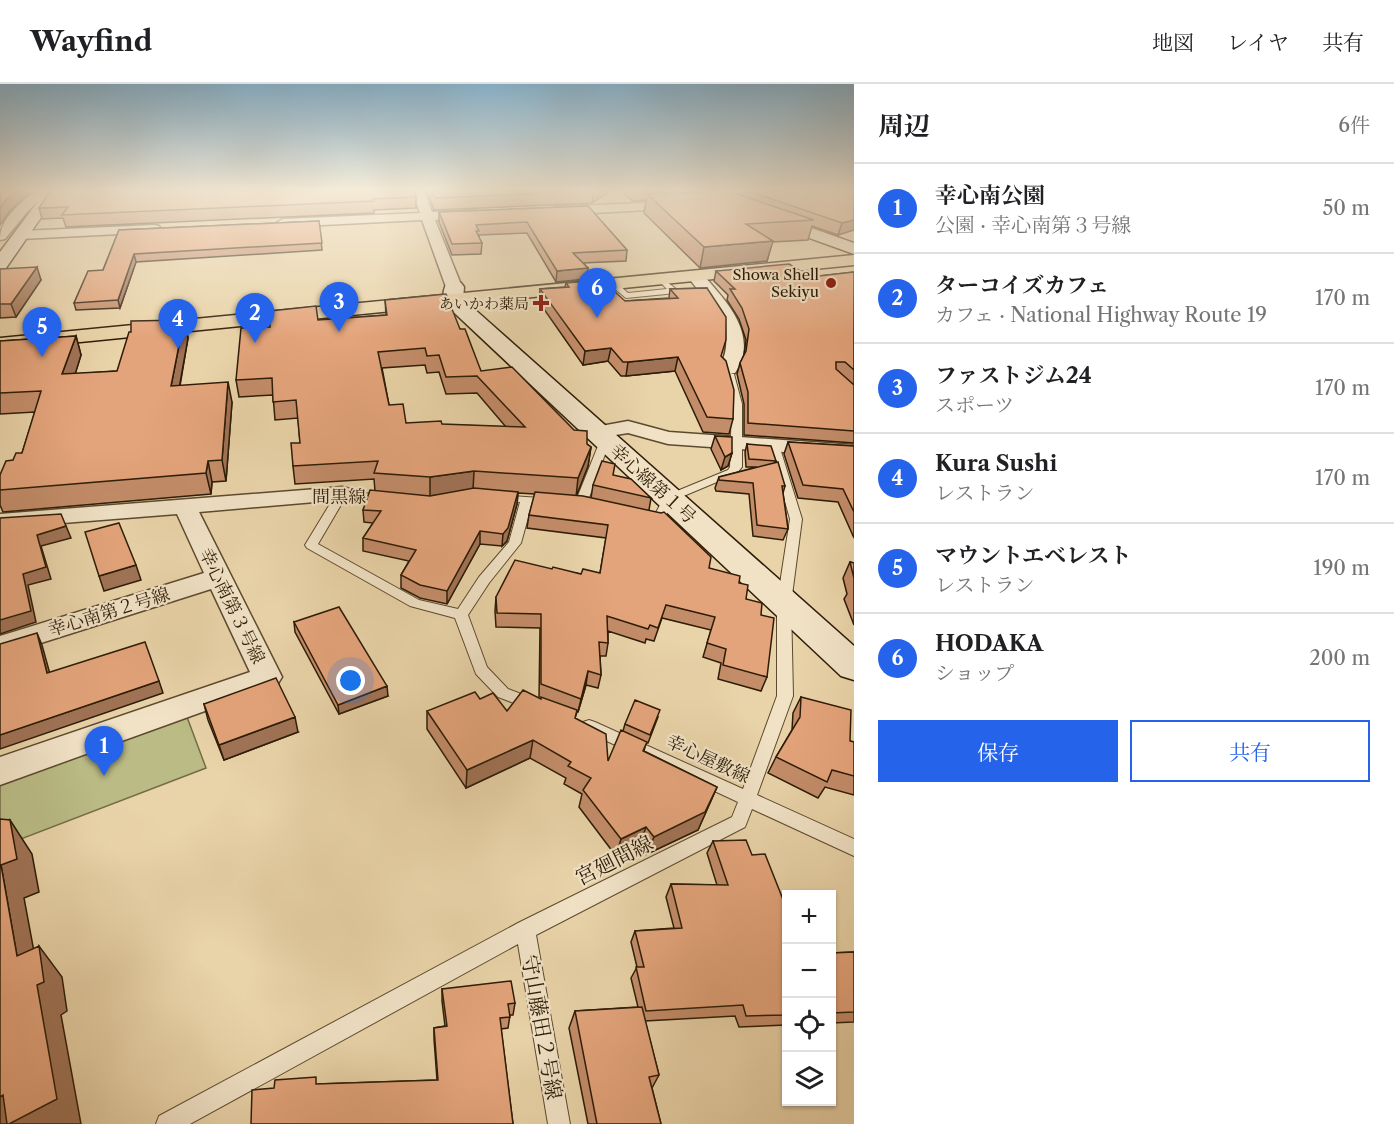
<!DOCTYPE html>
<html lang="ja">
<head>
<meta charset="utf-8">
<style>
  body { margin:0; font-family:"Libre Caslon Text","Noto Serif JP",serif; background:#f2f2f2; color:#202124 }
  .controls { position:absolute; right:18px; bottom:18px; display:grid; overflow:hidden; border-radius:0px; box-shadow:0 2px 4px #0004 }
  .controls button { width:54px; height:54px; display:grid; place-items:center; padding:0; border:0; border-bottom:2px solid #e0e0e0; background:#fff; color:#202124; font:30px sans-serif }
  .you { position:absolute; left:351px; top:597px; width:21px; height:21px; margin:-15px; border:4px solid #fff; border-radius:50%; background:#1a73e8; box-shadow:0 0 0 9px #1a73e833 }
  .badge { display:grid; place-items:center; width:39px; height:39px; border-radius:50%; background:#2563eb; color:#fff; font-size:20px; font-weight:700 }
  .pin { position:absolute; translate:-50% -50px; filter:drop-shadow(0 2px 3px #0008) }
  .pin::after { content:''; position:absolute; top:32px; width:21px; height:18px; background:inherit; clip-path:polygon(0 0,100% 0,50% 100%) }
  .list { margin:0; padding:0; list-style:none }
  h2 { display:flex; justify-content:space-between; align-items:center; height:78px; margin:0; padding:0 24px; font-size:26px }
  h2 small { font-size:20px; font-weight:400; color:#757577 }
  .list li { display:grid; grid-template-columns:39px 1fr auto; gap:18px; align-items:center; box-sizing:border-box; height:90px; padding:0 24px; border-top:2px solid #e0e0e0 }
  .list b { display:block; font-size:22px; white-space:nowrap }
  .list p { margin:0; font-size:20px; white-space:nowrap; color:#757577 }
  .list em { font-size:20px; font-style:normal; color:#757577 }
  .actions { display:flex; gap:12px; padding:18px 24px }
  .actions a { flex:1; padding:14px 0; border:2px solid #2563eb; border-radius:0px; text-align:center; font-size:21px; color:#2563eb }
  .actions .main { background:#2563eb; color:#fff }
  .icon { flex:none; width:33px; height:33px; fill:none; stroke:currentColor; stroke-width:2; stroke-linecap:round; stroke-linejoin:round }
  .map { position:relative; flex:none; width:854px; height:1040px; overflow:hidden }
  header { display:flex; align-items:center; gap:36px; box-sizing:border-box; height:84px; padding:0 30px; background:#fff; border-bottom:2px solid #e0e0e0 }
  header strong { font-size:28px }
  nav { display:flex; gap:33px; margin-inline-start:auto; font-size:21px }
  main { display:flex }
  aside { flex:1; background:#fff }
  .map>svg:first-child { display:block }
  .green { fill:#babb85; stroke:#746c46; stroke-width:1.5 }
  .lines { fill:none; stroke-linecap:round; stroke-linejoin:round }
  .lane-casing { stroke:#5c4a2f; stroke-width:2 }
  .street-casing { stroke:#5c4a2f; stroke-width:3 }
  .secondary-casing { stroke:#2d1c07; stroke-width:3 }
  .highway-casing { stroke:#2d1c07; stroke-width:3 }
  .lane { fill:#f1e2c6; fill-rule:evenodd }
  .street { fill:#f1e2c6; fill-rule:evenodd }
  .secondary { fill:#f1e2c6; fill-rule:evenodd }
  .highway { fill:#e9d3a8; fill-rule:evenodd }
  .wall { fill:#c48d6a; stroke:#2d1c07; stroke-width:1.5; fill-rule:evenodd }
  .shaded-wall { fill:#a07356; stroke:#2d1c07; stroke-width:1.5 }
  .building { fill:#e4a47b; stroke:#2d1c07; stroke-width:1.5; fill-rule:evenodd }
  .poi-dot { fill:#8f2418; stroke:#f1e2c6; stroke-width:2 }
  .labels { text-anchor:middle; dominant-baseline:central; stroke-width:4.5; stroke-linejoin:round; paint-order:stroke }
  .far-poi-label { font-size:15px; fill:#2d1c07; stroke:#f1e2c6; text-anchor:end }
  .street-label { font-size:18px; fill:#2d1c07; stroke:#f1e2c6 }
  .near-street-label { font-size:21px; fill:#2d1c07; stroke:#f1e2c6 }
</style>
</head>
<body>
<header>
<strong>Wayfind</strong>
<nav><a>地図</a><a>レイヤ</a><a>共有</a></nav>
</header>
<main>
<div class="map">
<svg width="854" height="1040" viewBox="0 0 854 1040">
  <rect width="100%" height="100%" fill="#e9d3a8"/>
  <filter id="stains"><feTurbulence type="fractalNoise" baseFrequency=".00333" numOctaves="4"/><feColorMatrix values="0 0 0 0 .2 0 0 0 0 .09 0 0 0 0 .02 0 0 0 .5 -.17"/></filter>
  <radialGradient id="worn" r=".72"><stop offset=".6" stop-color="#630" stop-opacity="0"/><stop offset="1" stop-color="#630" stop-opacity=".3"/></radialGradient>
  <!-- green -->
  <path class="green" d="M187 633 206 684 0 763V699Z"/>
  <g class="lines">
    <defs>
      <path id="lane" d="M662 194 676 205V209L626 214 610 201 617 199 628 209 667 205 658 196Z
        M726 288 734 290 742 320V383L736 390 674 416 662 439 645 437 643 434 645 431 654 432 665 412 728 386 730 383 732 320 724 290Z
        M605 354 610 357 587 419 585 421H577L575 419 600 357Z
        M774 358 779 361 802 435 791 519 793 612 757 711 854 755V772L752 725 745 743 536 851 570 1040H548L518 860 190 1040H156L159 1032 518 839 732 733 738 718 583 646 581 642 583 638 589 636 595 638 743 705 777 612V519L790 435 769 361Z
        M342 407 384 411 390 414 384 417 345 414 318 460 419 516 458 525 479 493 509 458 520 418 497 415 495 413 497 411 555 415 557 417 551 420 532 419 521 459 489 499 468 531 487 583 508 605 537 616 540 620 537 624 532 626 498 613 476 590 455 534 410 522 307 464 305 461 336 410Z"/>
      <path id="street" d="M35 107H49L27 128 5 155 0 156C0 134 19 121 35 107Z
        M412 107H424L432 128 475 126 482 130 475 134 435 136 462 203 460 206 454 208 446 203 422 136 283 143 276 139 283 135 420 129Z
        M682 117 688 121 687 124 555 131 549 127 555 123Z
        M154 141 159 142 161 145 159 148 21 155 14 151 21 147Z
        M696 188C705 191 711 200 717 207 738 231 755 260 735 289H721L719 285C740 243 711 224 688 193Z
        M628 337 669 348 854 361V373L668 360 628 349 597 354 590 352 587 348 590 344Z
        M342 403 350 405 354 410 350 415 199 428 282 593 277 601 0 701V673L250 588 211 505 0 572V552L204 489 177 430 0 444V430Z"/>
      <path id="secondary" d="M51 107H68L49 122 6 184 0 185V168L39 116Z
        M685 107H707L854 159V170L687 110Z
        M454 197 461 199 464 203 463 215 854 562V596L841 592 446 221C442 215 443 205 447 199Z"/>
      <path id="highway" d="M854 171V181L0 266V254Z"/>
    </defs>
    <!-- lane casing -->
    <use href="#lane" class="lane-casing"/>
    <!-- street casing -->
    <use href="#street" class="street-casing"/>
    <!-- secondary casing -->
    <use href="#secondary" class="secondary-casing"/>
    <!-- highway casing -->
    <use href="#highway" class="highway-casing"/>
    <!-- lane -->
    <use href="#lane" class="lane"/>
    <!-- street -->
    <use href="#street" class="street"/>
    <!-- secondary -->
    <use href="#secondary" class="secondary"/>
    <!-- highway -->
    <use href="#highway" class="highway"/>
  </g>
  <!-- wall -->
  <path class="wall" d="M427 107H610L592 119 434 126Z
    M622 107H694L693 108 714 107H854L838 151 812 142 808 156 772 158 767 177 700 184 644 129 646 116 632 117Z
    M416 113V124L374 126V129L66 143 63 134 42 135 39 124Z
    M588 122 627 166 626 177 583 179 588 184 586 195 556 198 527 149 479 151V154L482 159 481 170 452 171 439 138V128Z
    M319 137 322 166 136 178 120 224 76 226 74 219 103 186 119 146Z
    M0 185 41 196 16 233 0 234Z
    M716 187 810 193 854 188V359L744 351V320L737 290 740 279 744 271 746 256 739 235 727 216 728 211 714 197Z
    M566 199 625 217 669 214 670 205 707 204 733 335 729 350 703 348 675 287 626 292H621L608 277 583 281 539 218 540 205 565 203Z
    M385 216 460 245 481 287 587 360 591 363 588 382 576 412 591 414 593 401 613 391 651 414 649 426 709 484 739 499 746 515 761 531 767 593 761 607 718 595 721 579 703 573 711 546 662 534 654 557 646 555 645 559 608 547V559L606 572H600L601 591 598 604 586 601 578 628H577L575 634 608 677 623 647 625 640 658 633 648 659H646L644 667 717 703 698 746 647 770 640 761 616 772 579 723 582 710 564 700 566 694 530 674 466 704 427 645V627L480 615 507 627 539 614 540 544 496 543 495 527 496 513 552 485 581 490 600 489 606 454 527 444 529 431 535 410 518 409 517 420 507 457 502 462 480 460 447 520 420 514 401 504V491L409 477 363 467V454L373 439 364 438 363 426 375 407 374 395 295 400 293 382 300 359 298 334 275 336 273 311 239 313 236 296 270 243 318 236 386 231ZM425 281 427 289 439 288 446 310 477 309 506 343 406 339 389 321 382 284Z
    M184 236 188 254 180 302 232 318 226 397 212 398 211 410 3 428 0 421V391L13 376 22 369 35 328 0 330V257L76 252 81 271 75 290 117 287Z
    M715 352 732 369 728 382 721 386 711 365Z
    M788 358 854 362V454L838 418 798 414 784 370Z
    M747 360 776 377 775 378 785 402 783 409 788 445 783 456 753 452 749 410 716 407 715 404 719 393 757 383H746L745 368Z
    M850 478 854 479V541L844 515 847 510 843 494Z
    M294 538 388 612 339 630 295 548Z
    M801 613 850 657 854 658V711L825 703 818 714 768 689 776 673 792 646 793 629Z
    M204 620 298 648 224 676 208 636Z
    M713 757 752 771 786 823V941L739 943 735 932 645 937 659 991 652 1004 661 1040H588L569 944 575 927 638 923 631 894 637 883 631 858 635 847 674 844 666 813 671 800 717 801 707 769Z
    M854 868V938L831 939V869Z
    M442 905 515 919 513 931H510L508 944 501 945 513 1040 318 1000 437 996 434 955V944L445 942 442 917Z"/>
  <!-- shaded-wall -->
  <path class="shaded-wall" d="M16 107H32L10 127 0 141V124L6 116Z
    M594 107H610L592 119Z
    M854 136V146L838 151 842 139Z
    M773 157 767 177 700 184 704 163Z
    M134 170 136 178 120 224 118 216Z
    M37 183 41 196 16 233 11 220Z
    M588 184 586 195 556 198 557 187Z
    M184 236 188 254 176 322 171 302Z
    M76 252 81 271 69 310 62 290Z
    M611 264 608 277 583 281 585 267Z
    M678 273 675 287 626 292 628 278Z
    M228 298 232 318 226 397 222 376Z
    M591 363 588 382 576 413 578 394Z
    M732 369 728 382 721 386 725 373Z
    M208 377 212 398 211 410 206 389Z
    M474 387 473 406 430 412V393Z
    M518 408 517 420 507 457 502 462 503 450Z
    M66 442 71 454 41 462 51 495 28 501 36 538 0 550V536L23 490 37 451Z
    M480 447V460L447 520V507Z
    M136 481 141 496 104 507 99 492Z
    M37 549 42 561 53 601 47 589Z
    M588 587 586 601 578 628 581 615Z
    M159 597 163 609 0 665V651Z
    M387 602 388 612 339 630 338 621Z
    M295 633 298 648 224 676 219 661Z
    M533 656 530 674 466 704 467 686Z
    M717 703 698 746 647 770 654 753Z
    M10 736 32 770 39 808 24 814 40 900 39 862 62 893 67 927 61 931 81 1040H0V1013L17 872 1 781Z
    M646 743 640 761 616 772 621 755Z"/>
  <!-- building -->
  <path class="building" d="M0 107H16L6 116 0 124Z
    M54 107H414L416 113 373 115 374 117 62 131 68 123 39 124 47 112Z
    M431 107H594L435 114Z
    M728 107 814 136 746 140 773 157 704 163 647 110Z
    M748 107H854V136L842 139Z
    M588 122 627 166 573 169 588 184 557 187 527 138 476 141 479 147H476L482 159 452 160 439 128Z
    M319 137 322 159 134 170 118 216 74 219 88 187 103 186 119 146Z
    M789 180 810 193 854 188V286L845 278H836V285L854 301V347L748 339V308L740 279 746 267 749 245 742 224 730 205H735L716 187Z
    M37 183 11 220H0V185Z
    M602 196 625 217 678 214 670 205 707 204 726 233V256L721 272 726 277 734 306 733 335 707 333 678 273 628 278H623L611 264 585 267 540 205 569 203 566 199Z
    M446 210 460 245H465L481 287 512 283 574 346 587 347V360L591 363 578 394 474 387 430 393 374 389 378 377 293 382 291 359H300L296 316 273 318 272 294 236 296 241 244 270 243V227L316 222 318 236 387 231 385 216ZM425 264 427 272 439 271 446 293 477 292 525 343 442 340 441 337 406 339 403 320 389 321 378 268Z
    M184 236 171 302 228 298 222 376 208 377 206 389 0 406V391L6 377 13 376 16 369H22L41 307 0 309V257L76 252 62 290 117 287 129 248H131V237Z
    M715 352 732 353V369L725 373Z
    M788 358 854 362V428L843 405 803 401Z
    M747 360 771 362 776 377 749 375Z
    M602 377 615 380 613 391 631 395 651 414 593 401Z
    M778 378 785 402H782L788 445 757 441 753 399 719 396V393Z
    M474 404 518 408 508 444 503 450 480 447 447 507 420 501 401 491 416 466 363 454 381 427 363 426 370 406 430 412Z
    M535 408 583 412 661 429 664 428 711 473 709 484 740 492 739 499 748 501 746 515 762 519 761 531 774 534 767 593 723 581 726 565 707 559 715 533 666 521 658 544 650 541 648 545 607 532 608 559 599 558 601 591 588 587 581 615 541 600V530L497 529 496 513 515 476 552 485 553 483 581 490 583 485 600 489 608 441 529 431Z
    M61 430 66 442 37 451 46 483 23 490 31 527 0 536V434Z
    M119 439 136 481 99 492 85 448Z
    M850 478 854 479V494Z
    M339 523 387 602 338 621 294 538Z
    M37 549 47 589 145 558 159 597 0 651V560Z
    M276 594 295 633 219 661 204 620Z
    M523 606 541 615V613L577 626 575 634 606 650 608 677 621 646 647 658 643 667 717 703 705 728 654 753 646 743 621 755 583 706 591 694 568 682 571 678 533 656 467 686 427 627 475 608 480 615 493 609 507 627Z
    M801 613 851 626 850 657 854 658V692L832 686 827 698 776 673 800 633Z
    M635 616 660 626 650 651 625 640Z
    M0 735 10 736 17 775 1 781 17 872 39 862 44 898 37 901 57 1015 9 1040H7L3 1011 0 1013Z
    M746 756 752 771 765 770 786 823V931L746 932 743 921 646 927 636 883H644L635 847 682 844 671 800 728 801 713 757Z
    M854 868V928L831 929V869Z
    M511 897 515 919 508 920 510 933 500 934 513 1040H251L252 1006 274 1004 275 996 316 993V1000L438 996 434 944 447 942 442 905Z
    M642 923 659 991 649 993 661 1040H597L575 927Z"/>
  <!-- sky -->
  <linearGradient id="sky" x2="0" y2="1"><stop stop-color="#88b5d0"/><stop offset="0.42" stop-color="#f5ebd8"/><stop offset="1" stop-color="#f5ebd8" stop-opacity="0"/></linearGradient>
  <rect width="854" height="253" fill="url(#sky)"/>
  <!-- markers -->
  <g class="poi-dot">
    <circle cx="831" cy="199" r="6"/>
    <path d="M538 210h6v6h6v6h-6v6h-6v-6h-6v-6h6z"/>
  </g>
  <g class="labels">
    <!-- far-poi labels -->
    <g class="far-poi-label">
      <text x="819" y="190">Showa Shell<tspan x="819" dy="17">Sekiyu</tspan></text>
      <text x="529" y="219">あいかわ薬局</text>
    </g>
    <!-- street labels -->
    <g class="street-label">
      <text transform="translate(653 400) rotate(42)">幸心線第１号</text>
      <text x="339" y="413">間黒線</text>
      <text transform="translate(232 522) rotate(64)">幸心南第３号線</text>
      <text transform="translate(109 528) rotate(-17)">幸心南第２号線</text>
      <text transform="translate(708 675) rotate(25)">幸心屋敷線</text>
    </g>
    <!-- near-street labels -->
    <g class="near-street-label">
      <text transform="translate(614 776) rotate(-27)">宮廻間線</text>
      <text transform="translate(542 943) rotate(80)">守山藤田２号線</text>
    </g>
  </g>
  <rect width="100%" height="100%" filter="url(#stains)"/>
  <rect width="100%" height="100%" fill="url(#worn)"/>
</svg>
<div class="controls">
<button>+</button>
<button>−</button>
<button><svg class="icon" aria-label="locate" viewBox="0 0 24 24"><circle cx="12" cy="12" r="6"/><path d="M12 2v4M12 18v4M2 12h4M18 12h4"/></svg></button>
<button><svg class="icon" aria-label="layers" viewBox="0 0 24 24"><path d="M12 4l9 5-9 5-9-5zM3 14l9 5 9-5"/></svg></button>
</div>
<div class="you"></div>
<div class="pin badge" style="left:104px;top:692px">1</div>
<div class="pin badge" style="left:255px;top:259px">2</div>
<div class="pin badge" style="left:339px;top:248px">3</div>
<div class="pin badge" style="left:178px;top:265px">4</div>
<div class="pin badge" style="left:42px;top:273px">5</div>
<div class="pin badge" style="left:597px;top:234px">6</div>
</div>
<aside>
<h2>周辺<small>6件</small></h2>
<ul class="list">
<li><span class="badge">1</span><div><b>幸心南公園</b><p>公園 · 幸心南第３号線</p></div><em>50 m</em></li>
<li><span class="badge">2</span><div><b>ターコイズカフェ</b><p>カフェ · National Highway Route 19</p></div><em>170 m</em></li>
<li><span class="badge">3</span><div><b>ファストジム24</b><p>スポーツ</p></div><em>170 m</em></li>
<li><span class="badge">4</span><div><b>Kura Sushi</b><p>レストラン</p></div><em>170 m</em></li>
<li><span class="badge">5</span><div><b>マウントエベレスト</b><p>レストラン</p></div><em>190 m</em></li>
<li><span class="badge">6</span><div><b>HODAKA</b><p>ショップ</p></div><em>200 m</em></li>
</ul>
<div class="actions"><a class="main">保存</a><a>共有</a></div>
</aside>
</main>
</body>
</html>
